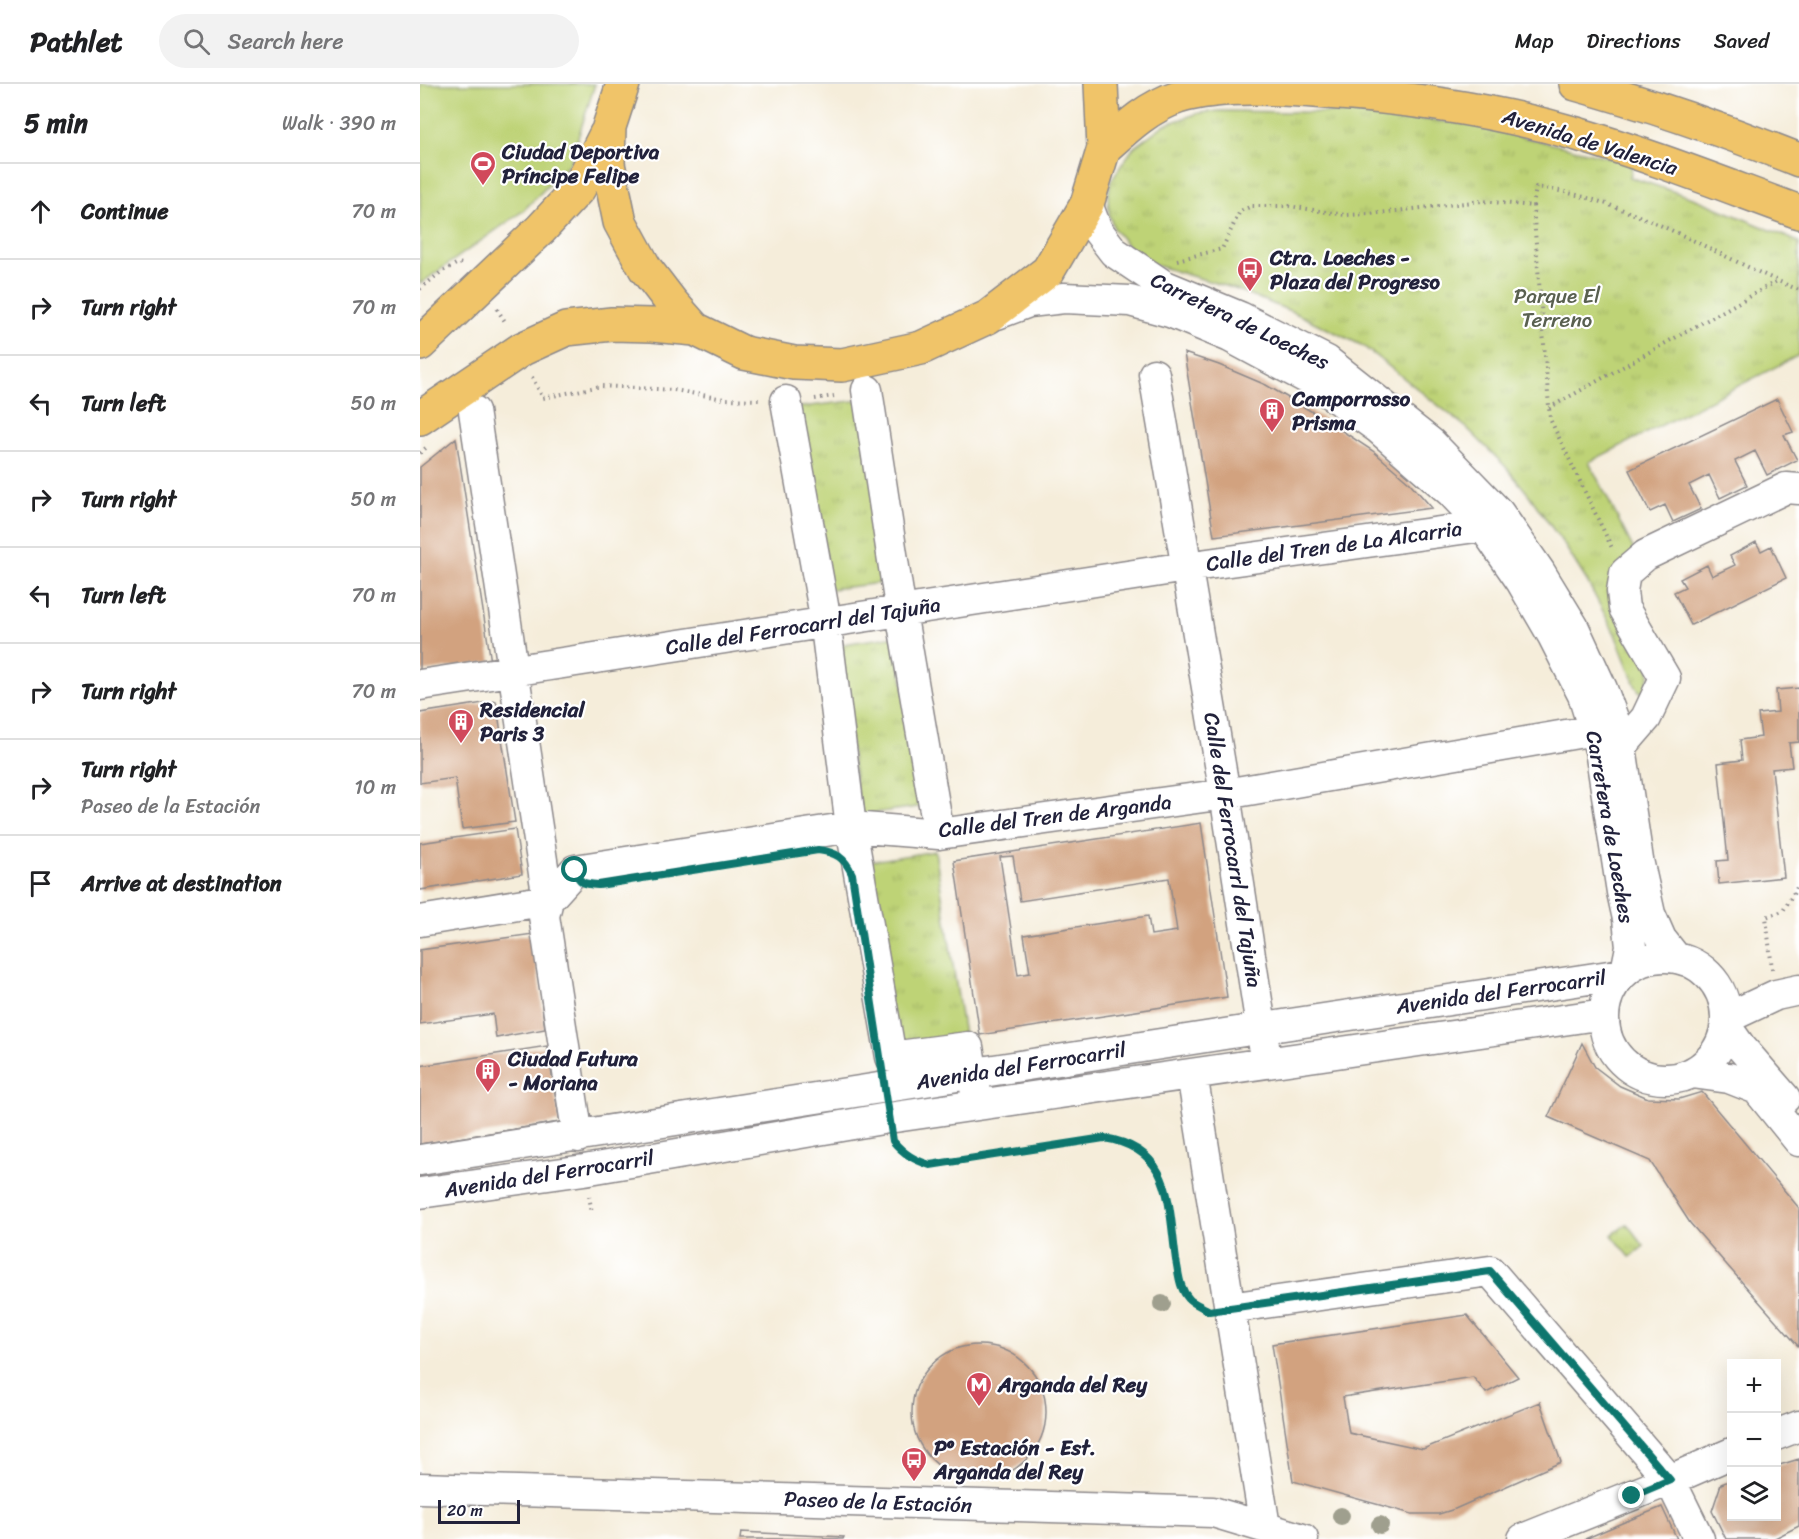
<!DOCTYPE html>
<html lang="en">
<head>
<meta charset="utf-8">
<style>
  body { margin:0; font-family:Sriracha,sans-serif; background:#f2f2f2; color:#202124 }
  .controls { position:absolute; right:18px; bottom:18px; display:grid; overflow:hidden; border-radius:0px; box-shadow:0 6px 24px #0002 }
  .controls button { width:54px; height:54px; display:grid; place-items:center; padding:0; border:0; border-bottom:2px solid #e0e0e0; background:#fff; color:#202124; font:30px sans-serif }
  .scale { position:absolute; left:18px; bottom:15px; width:82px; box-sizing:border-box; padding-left:6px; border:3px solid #22223b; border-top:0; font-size:16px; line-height:21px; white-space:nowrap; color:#22223b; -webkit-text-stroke:4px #fff; paint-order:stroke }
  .stop { position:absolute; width:18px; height:18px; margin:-14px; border:4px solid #0f766e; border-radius:50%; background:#fff }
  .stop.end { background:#0f766e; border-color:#fff; box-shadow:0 2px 6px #0008 }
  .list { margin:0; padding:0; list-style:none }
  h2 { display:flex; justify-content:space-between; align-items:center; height:78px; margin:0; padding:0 24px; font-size:26px }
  h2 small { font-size:20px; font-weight:400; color:#757577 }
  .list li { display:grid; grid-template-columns:39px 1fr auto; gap:18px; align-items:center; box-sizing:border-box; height:96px; padding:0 24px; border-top:2px solid #e0e0e0 }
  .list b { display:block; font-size:22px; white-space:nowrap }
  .list p { margin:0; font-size:20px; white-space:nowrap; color:#757577 }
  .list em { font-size:20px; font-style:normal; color:#757577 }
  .icon { flex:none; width:33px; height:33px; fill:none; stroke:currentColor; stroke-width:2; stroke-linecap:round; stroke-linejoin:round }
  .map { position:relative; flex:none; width:1379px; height:1455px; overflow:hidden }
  header { display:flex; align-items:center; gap:36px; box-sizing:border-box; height:84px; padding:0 30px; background:#fff; border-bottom:2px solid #e0e0e0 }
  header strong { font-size:28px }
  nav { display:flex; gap:33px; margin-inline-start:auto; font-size:21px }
  .search { width:420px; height:54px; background:#f2f2f2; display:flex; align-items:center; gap:15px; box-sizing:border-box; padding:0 21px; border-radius:33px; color:#757577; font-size:22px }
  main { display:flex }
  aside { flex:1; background:#fff }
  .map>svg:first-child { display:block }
  .grass { fill:#bed376; stroke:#707a58; stroke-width:1.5 }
  .park { fill:url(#park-tufts); stroke:#707a58; stroke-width:1.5 }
  .building { fill:#d2a27f; fill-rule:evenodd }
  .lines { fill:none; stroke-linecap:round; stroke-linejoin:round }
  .street-casing { stroke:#8c888a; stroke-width:33 }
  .highway-casing { stroke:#8c888a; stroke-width:36 }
  .path { stroke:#8c888a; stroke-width:4; stroke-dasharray:1.5 4.5; stroke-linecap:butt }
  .street { stroke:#fff; stroke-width:30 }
  .highway { stroke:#f0c469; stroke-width:33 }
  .tree { fill:#9f9f8e }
  .route { stroke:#0f766e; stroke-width:8 }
  .labels { text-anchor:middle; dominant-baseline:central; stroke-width:4.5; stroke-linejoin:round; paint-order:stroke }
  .street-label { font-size:21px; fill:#22223b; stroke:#fff }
  .poi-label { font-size:21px; font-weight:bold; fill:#22223b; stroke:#fff; text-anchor:start }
  .park-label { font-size:21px; fill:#596050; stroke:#fff }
</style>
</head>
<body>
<header>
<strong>Pathlet</strong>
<div class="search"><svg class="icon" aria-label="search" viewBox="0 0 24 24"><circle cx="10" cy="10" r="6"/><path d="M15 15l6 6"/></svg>Search here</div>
<nav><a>Map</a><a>Directions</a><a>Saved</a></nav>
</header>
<main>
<aside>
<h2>5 min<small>Walk · 390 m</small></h2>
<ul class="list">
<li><svg class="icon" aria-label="ahead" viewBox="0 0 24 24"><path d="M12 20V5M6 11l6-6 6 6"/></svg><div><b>Continue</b></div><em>70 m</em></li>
<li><svg class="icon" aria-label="right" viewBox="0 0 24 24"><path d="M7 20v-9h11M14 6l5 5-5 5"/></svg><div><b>Turn right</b></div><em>70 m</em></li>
<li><svg class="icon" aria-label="left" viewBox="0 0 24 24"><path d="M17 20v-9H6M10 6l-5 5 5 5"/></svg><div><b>Turn left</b></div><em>50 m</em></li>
<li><svg class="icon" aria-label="right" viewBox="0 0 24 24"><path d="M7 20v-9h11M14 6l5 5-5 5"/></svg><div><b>Turn right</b></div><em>50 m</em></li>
<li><svg class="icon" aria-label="left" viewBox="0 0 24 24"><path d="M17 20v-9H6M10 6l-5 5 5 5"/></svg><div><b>Turn left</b></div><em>70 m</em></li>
<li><svg class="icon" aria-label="right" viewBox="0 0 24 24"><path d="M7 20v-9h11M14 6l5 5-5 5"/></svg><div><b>Turn right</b></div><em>70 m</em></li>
<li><svg class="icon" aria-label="right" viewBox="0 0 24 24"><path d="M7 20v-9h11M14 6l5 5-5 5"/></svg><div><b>Turn right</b><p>Paseo de la Estación</p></div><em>10 m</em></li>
<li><svg class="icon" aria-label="arrive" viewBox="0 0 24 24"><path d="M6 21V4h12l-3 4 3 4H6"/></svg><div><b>Arrive at destination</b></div></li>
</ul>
</aside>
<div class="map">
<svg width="1379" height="1455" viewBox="0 0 1379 1455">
  <defs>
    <pattern id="park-tufts" width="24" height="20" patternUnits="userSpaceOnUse" patternTransform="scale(1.5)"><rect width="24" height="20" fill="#bed376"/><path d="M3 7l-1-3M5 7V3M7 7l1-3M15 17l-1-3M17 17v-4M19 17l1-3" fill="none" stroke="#a3b567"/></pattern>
  </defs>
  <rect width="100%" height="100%" fill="#fff"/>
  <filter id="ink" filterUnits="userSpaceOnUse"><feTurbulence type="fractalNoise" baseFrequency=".0167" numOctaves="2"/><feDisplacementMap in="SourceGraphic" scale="12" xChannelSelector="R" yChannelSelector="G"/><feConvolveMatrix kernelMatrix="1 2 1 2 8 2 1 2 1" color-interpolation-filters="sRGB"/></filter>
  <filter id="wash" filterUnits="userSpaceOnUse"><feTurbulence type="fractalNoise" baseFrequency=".008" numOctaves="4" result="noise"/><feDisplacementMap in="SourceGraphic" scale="24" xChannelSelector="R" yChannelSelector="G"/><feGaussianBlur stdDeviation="1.35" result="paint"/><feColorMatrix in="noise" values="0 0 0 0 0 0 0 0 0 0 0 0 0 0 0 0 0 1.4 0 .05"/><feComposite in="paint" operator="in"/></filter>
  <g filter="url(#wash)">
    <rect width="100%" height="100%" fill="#f5edda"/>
    <!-- grass -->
    <path class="grass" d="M0 0H175L150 79 103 127 0 200Z"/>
    <!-- park -->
    <path class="park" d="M799 27 934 29 1048 40 1213 79 1210 93 1276 115 1379 158V271L1169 378 1215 468 1204 477 1230 590 1223 609 1219 607 1215 601 1195 550 1167 497 1145 462 1109 411 1085 382 1047 344 943 262 873 228 815 205 732 180 717 173 694 145 689 130 688 113 691 96 714 63 744 41 779 29Z
      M441 316 468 498 404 506 374 324Z
      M475 552 504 722 440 731 417 561Z
      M515 767 544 951 474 962 446 778Z
      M1207 1140 1224 1162 1210 1173 1192 1151Z"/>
    <g id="blocks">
      <!-- building -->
      <path class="building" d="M764 269 799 281 846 301 901 333 953 367 990 399 1012 424 794 452Z
        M1357 315 1373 348 1364 351 1377 376 1347 391 1335 367 1315 377 1327 401 1300 414 1289 391 1269 401 1281 425 1253 438 1245 421 1230 428 1209 386Z
        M36 354 71 578 0 588V383Z
        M1336 458 1341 467 1351 462 1366 494 1271 541 1254 508 1265 503 1260 495 1287 481 1292 492 1315 481 1310 472Z
        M1379 604V658L1369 659 1372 683 1352 685 1364 793 1299 800 1297 777 1308 776 1298 679 1322 676 1320 656 1341 653 1338 630 1358 628 1356 606Z
        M76 617 95 738 42 745 35 694 0 699V629Z
        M781 739 807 913 560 951 534 777ZM593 772 600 817 749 794 757 847 731 851 728 832 604 851 610 889 598 891 580 773Z
        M95 745 102 790 0 806V759Z
        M113 850 125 945 76 954 73 930 0 940V866Z
        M1162 959 1175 983 1200 1002 1228 1014 1259 1015 1282 1008 1379 1124V1263L1270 1139 1230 1077 1128 1033Z
        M127 962 140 1038 0 1060V982Z
        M1047 1231 1098 1293 1066 1309 1053 1293 923 1313 929 1349 1003 1365 1120 1318 1141 1378 1035 1425 1019 1430H992L873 1397 852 1260Z
        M492 1328a67 67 0 1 1 134 0a67 67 0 1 1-134 0Z
        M1379 1375V1442L1355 1454 1356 1455H1306L1292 1427 1301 1400 1311 1396V1432H1356V1382Z
        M1242 1423 1257 1455H1165L1202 1439Z
        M321 1448 424 1453 423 1455H320Z"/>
    </g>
  </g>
  <g filter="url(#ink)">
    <use href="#blocks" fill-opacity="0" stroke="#8c888a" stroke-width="1.5"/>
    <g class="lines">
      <defs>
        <path id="street" d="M667 120 677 146 694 168 743 201 820 233 907 277 1011 359 1079 429 1120 488 1153 542 1182 605 1196 642 1201 663 1218 776 1230 830 1241 855 1256 874
          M577 230 609 218 644 214 710 217 750 228 810 253 894 298 958 344 1031 408 1063 442 1101 497 1133 552 1163 611 1180 666 1202 808 1208 835 1211 863 1206 887
          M734 290 805 710 844 962
          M447 306 479 516 519 750
          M366 317 404 527 431 743 471 973 548 963 556 1008
          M54 327 128 816 124 832 158 1053
          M0 601 766 483 1063 442
          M1201 663 1226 634 1245 594 1204 524 1202 507 1205 489 1226 471 1366 404 1379 405
          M0 837 128 816 155 786 431 743 519 750 805 710 1175 646
          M1184 934a61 61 0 1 1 122 0a61 61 0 1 1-122 0Z
          M1307 934 1356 911 1379 906
          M1306 942 1320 962 1365 1014
          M1272 989 1309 994 1337 1005 1379 1057
          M772 990 845 1443
          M0 1076 811 949 1202 890
          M0 1109 164 1086 468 1034 1184 930
          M809 1224 1070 1187 1250 1396 1279 1455
          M1356 1351 1379 1342
          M0 1404 793 1428 883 1455
          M1103 1455 1250 1396 1312 1369"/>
        <path id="highway" d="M203 0 189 43 188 80 200 138 225 184 251 218 275 245 324 269 374 279 422 281 501 264 568 233 628 187 667 120 684 64 681 0
          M1156 0C1232 21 1306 47 1379 76
          M684 64C706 44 728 23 758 13 802 0 861 4 907 8 991 14 1075 26 1157 50 1232 72 1305 101 1379 128
          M0 260 121 145 159 104 186 50
          M0 334 102 265 146 245 192 240 232 241 275 245"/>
      </defs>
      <!-- street casing -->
      <use href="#street" class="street-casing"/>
      <!-- highway casing -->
      <use href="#highway" class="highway-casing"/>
      <!-- path -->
      <path class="path" d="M1113 122 1116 103C1209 115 1294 171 1379 206
        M757 176 802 165 820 127 832 122H869L925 131 950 130 1062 117 1113 122 1130 335 1192 464
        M0 205 21 188 38 179 42 180
        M77 225 86 239
        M112 293 123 314 181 302 254 306 304 315 339 316
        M395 315 414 312
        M1129 324 1357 197
        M0 369 7 363
        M1352 885 1346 833 1363 827 1379 800
        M476 1061C486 1072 496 1077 510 1081L684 1054C753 1065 748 1119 756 1176 760 1198 760 1210 781 1222
        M169 1112 172 1129"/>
      <!-- street -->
      <use href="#street" class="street"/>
      <!-- highway -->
      <use href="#highway" class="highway"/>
    </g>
    <!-- trees -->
    <g class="tree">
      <circle cx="742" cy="1220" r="9"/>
      <circle cx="921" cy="1432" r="9"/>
      <circle cx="960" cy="1441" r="9"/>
    </g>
  </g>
  <g class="lines" filter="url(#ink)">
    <!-- route -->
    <path class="route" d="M155 786C159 800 165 800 179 801L398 766C416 768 425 774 432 790L473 1057C484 1070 494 1076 510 1081L684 1054C753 1065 748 1119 756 1176 759 1190 759 1204 769 1215 774 1220 783 1223 789 1227L1070 1187 1250 1396 1212 1412"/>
  </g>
  <!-- icons -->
  <defs>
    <symbol id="stadium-pin" viewBox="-11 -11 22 30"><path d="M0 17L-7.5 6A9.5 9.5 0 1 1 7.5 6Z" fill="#d1495b" stroke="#fff"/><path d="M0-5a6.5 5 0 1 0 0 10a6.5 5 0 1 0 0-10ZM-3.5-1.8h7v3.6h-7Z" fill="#fff"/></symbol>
    <symbol id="bus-pin" viewBox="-11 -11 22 30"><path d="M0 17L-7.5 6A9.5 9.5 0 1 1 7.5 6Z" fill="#d1495b" stroke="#fff"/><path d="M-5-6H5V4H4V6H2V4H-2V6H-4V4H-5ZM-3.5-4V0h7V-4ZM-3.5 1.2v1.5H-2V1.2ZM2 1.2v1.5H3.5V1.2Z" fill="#fff"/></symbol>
    <symbol id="building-pin" viewBox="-11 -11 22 30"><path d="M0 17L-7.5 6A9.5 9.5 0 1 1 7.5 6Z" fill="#d1495b" stroke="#fff"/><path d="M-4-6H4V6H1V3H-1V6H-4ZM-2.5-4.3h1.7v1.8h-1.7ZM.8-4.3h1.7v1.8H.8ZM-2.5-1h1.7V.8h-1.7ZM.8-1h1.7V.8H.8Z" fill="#fff"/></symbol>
    <symbol id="metro-pin" viewBox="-11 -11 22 30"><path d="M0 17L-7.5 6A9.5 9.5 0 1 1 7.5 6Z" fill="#d1495b" stroke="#fff"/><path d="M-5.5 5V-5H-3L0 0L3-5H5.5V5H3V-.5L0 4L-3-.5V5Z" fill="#fff"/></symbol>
  </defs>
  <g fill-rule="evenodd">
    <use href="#stadium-pin" x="48" y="65" width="30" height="40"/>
    <use href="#bus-pin" x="815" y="171" width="30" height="40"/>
    <use href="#building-pin" x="837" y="312" width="30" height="40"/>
    <use href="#building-pin" x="26" y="623" width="30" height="40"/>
    <use href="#building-pin" x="53" y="972" width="30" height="40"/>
    <use href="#metro-pin" x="544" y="1286" width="30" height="40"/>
    <use href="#bus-pin" x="479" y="1361" width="30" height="40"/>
  </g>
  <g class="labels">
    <!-- street labels -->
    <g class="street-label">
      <text transform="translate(1170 58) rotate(17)">Avenida de Valencia</text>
      <text transform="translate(820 237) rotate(26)">Carretera de Loeches</text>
      <text transform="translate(914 462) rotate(-8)">Calle del Tren de La Alcarria</text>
      <text transform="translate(383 542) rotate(-9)">Calle del Ferrocarrl del Tajuña</text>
      <text transform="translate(635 732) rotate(-7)">Calle del Tren de Arganda</text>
      <text transform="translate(1190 743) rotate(80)">Carretera de Loeches</text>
      <text transform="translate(813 766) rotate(81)">Calle del Ferrocarrl del Tajuña</text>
      <text transform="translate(1081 908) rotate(-8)">Avenida del Ferrocarril</text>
      <text transform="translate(601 982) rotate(-9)">Avenida del Ferrocarril</text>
      <text transform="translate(129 1090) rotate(-9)">Avenida del Ferrocarril</text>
      <text transform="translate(458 1418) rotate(2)">Paseo de la Estación</text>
    </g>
    <!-- poi labels -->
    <g class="poi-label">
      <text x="82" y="68">Ciudad Deportiva<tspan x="82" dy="24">Príncipe Felipe</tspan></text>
      <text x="850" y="174">Ctra. Loeches -<tspan x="850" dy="24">Plaza del Progreso</tspan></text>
      <text x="872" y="315">Camporrosso<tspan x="872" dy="24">Prisma</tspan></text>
      <text x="60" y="626">Residencial<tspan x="60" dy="24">Paris 3</tspan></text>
      <text x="88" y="975">Ciudad Futura<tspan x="88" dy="24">- Moriana</tspan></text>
      <text x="578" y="1301">Arganda del Rey</text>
      <text x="514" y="1364">Pº Estación - Est.<tspan x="514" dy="24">Arganda del Rey</tspan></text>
    </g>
    <!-- park labels -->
    <g class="park-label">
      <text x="1137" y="212">Parque El<tspan x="1137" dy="24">Terreno</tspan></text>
    </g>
  </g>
</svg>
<div class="controls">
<button>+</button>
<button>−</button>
<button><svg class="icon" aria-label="layers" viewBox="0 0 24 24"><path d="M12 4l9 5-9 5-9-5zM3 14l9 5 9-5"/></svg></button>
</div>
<div class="scale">20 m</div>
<div class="stop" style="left:155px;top:786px"></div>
<div class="stop end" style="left:1212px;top:1412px"></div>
</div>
</main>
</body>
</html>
